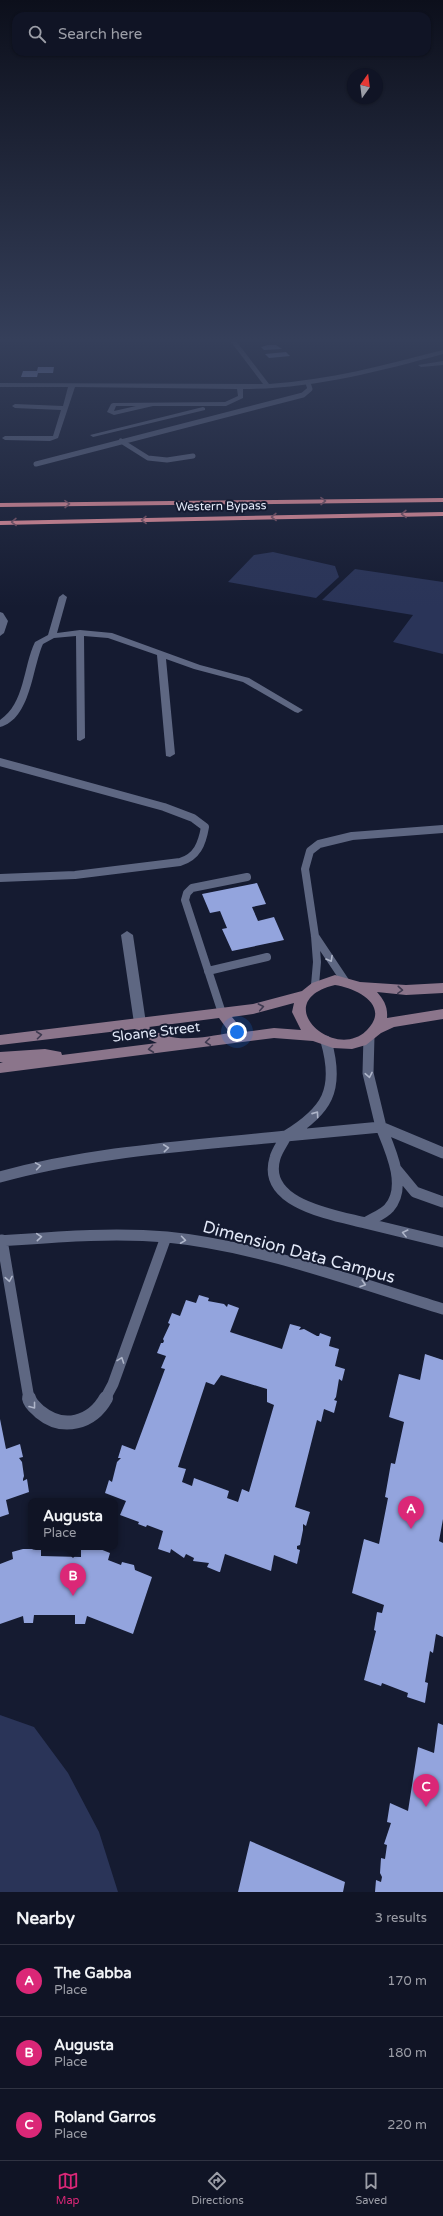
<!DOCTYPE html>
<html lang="en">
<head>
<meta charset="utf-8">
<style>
  body { margin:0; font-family:"Varela Round",sans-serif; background:#191d2d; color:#f1f3f6 }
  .compass { position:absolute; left:347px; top:68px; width:36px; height:36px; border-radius:50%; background:#101425; box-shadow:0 1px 3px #0004; rotate:14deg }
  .you { position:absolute; left:237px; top:1032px; width:14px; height:14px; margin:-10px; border:3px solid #fff; border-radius:50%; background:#1a73e8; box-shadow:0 0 0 6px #1a73e833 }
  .badge { display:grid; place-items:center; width:26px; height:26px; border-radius:50%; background:#db2777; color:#fff; font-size:13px; font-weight:700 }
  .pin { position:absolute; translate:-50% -33px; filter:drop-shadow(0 1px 2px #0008) }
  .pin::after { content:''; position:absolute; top:21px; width:14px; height:12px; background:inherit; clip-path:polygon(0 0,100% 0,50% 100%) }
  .popup { position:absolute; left:28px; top:1498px; width:90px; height:52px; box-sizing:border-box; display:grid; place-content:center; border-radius:8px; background:#101425; filter:drop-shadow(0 1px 3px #0005); font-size:13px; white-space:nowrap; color:#9c9ea7 }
  .popup b { font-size:15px; color:#f1f3f6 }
  .popup::after { content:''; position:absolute; left:50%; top:100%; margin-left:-8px; border:8px solid transparent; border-top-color:#101425 }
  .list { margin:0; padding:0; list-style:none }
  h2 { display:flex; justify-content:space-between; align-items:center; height:52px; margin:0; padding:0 16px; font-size:17px }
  h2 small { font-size:13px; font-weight:400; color:#9c9ea7 }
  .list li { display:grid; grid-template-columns:26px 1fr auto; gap:12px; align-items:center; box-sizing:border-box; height:72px; padding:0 16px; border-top:1px solid #303342 }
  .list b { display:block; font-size:15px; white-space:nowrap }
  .list p { margin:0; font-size:13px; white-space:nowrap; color:#9c9ea7 }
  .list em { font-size:13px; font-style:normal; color:#9c9ea7 }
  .icon { flex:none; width:22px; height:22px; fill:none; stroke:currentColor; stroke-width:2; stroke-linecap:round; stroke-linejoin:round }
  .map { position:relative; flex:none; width:443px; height:1892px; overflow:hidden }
  .search { position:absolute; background:#101425; box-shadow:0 1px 3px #0004; left:12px; right:12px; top:12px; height:44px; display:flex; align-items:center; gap:10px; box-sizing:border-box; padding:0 14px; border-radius:12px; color:#9c9ea7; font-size:15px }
  .sheet { height:268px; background:#101425 }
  nav { display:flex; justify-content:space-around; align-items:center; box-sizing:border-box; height:56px; border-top:1px solid #303342; background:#101425; font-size:11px; color:#9c9ea7 }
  nav a { display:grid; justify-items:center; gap:2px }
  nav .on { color:#db2777 }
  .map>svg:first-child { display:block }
  .green { fill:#2a3458 }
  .building { fill:#93a4dd; fill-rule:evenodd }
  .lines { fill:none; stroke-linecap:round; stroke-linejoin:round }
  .lane-far3 { stroke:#5e6782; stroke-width:5 }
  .lane-far2 { stroke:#5e6782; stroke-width:8 }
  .lane-far1 { stroke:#5e6782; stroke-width:11 }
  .lane { stroke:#5e6782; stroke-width:14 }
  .street { fill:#5e6782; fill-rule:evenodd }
  .secondary { fill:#8b758b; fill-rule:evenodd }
  .highway { fill:#f396a1; fill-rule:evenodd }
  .oneway { stroke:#845869 }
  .oneway2 { stroke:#aeb5c9 }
  .oneway3 { stroke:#3e3a50 }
  .labels { text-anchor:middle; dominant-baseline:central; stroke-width:4; stroke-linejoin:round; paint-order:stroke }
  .far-street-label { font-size:12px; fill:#e3e9f8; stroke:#151b31 }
  .street-label { font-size:14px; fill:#e3e9f8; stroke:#151b31 }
  .near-street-label { font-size:17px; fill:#e3e9f8; stroke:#151b31 }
</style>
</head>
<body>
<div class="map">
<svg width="443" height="1892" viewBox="0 0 443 1892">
  <rect width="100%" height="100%" fill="#151b31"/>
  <!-- green -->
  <path class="green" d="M273 552 335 566 339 577 316 598 228 582 254 555Z
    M355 569 443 582V654L393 642 413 615 322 600Z
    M0 1715 34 1727 68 1773 99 1832 118 1892H0Z"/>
  <!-- building -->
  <path class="building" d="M268 345H276L282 349 264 350 261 347Z
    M286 352 290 356 269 358 265 354Z
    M38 367H54L53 373H38L37 377H21L23 371H37Z
    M257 883 266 904 252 907 258 921 274 917 284 940 232 951 222 929 227 928 220 911 210 913 202 894Z
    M199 1295 209 1298 208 1301 224 1304 227 1307 228 1304 239 1308 230 1332 282 1349 290 1324 301 1327 299 1330 304 1329 317 1336H319L320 1333 331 1337 329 1346 339 1349 335 1366 345 1369 342 1381 339 1379 336 1397 334 1400 337 1401 334 1413 324 1409 321 1422 317 1420 295 1507 310 1512 306 1526 303 1524V1530L300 1545 297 1546V1549L300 1550 297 1564 274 1555 271 1571 225 1554 220 1572H219L207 1567 209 1563 193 1561 194 1558 186 1554 184 1558 171 1549 170 1553 158 1549 163 1531 147 1525 146 1527 138 1524 139 1522 120 1515 126 1501 105 1493 109 1480 112 1482 117 1462 121 1458H118L122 1445 135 1450 165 1369 161 1368 166 1356 157 1353 161 1343H163L164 1341 163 1339 170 1324 168 1323 172 1313 180 1316 186 1300 196 1303ZM221 1375 267 1389V1402L274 1405 249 1492 242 1489 238 1502 227 1498 229 1491 194 1478 192 1486 182 1482 186 1469 178 1467 206 1382 214 1385Z
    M425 1354 443 1360V1519L439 1541 443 1543V1637L436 1634 433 1653 430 1651 425 1682 428 1683 425 1703 407 1697 408 1693 382 1683 381 1686 364 1680 376 1631 374 1630 377 1612 382 1613 384 1605 352 1593 364 1539 379 1544 388 1498 385 1497 391 1463 395 1464 404 1422 389 1417 399 1374 420 1380Z
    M0 1419 6 1449 20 1444 23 1457 19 1458 22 1462 24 1476 23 1479V1481L27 1479 29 1492 6 1500 9 1514 0 1517Z
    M23 1549H41V1556L81 1557V1549H100L110 1553 108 1560 121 1565 122 1562 134 1565 135 1570 152 1577 133 1634 87 1616 85 1624H75V1615H34L33 1623H24L23 1616 0 1624V1564L13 1559 12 1552Z
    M438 1723 443 1725V1892H375L376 1880 381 1882 382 1877 380 1873 381 1858 385 1859 387 1845 384 1844 391 1823 387 1822 390 1803 408 1811 418 1747 434 1753Z
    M250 1841 345 1882 343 1892H238Z"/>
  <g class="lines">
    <!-- lane-far3 -->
    <path class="lane-far3" d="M121 441 148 458 167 460 193 456
      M36 464 303 395 310 389 308 383"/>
    <!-- lane-far2 -->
    <path class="lane-far2" d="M0 762 164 807 193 818 205 827C202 844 197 857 180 862L75 875 0 878
      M315 936 345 981
      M208 971 267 957
      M315 985 317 962 315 936 305 869 310 851 319 844 352 836 443 829
      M222 1013 185 900 187 893 192 888 247 877"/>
    <!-- lane-far1 -->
    <path class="lane-far1" d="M369 1036 368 1073 381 1127 443 1153
      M381 1127C390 1149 408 1187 389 1208 383 1215 372 1218 365 1223 334 1215 261 1204 275 1158 277 1150 283 1143 286 1136Z
      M396 1169 415 1192 443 1202
      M0 1177C94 1151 190 1146 286 1136 327 1111 340 1090 326 1041
      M365 1223 443 1242
      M2 1240 29 1399
      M0 1241C55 1237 112 1232 167 1237 259 1246 355 1282 443 1309
      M105 1399 113 1384 166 1237"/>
    <!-- lane -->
    <path class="lane" d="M29 1398C30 1404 36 1408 40 1412 63 1431 92 1423 106 1398"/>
    <!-- street -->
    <path class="street" d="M231 342H237L269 384C329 380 385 365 443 350V354C377 372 312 389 243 389V398L226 406H153L114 415 107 412 111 404 113 403 225 402 238 396 237 389 75 387 58 438 50 441 5 440 2 438 5 436H53L61 410 15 408 12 406 15 404 63 406 68 387H0V383L263 384ZM116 406H136L114 411Z
      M443 361V365L421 367 418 365Z
      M203 407 205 408V410L93 437 90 435Z
      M63 594 67 597 57 633 80 630 112 633 200 665 249 678 303 710 298 713 295 712 243 682 194 669 166 659 175 754 170 757 166 756 157 655 108 638 84 636 85 738 80 741 77 740 76 636 54 638 43 644C32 668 31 719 0 727V720C25 703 23 667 35 642L48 635 59 597Z
      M0 612 3 613 8 621 4 633 0 636Z
      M127 931 133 935 146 1023 145 1027H135L134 1023 121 935Z"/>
    <!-- secondary -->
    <path class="secondary" d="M335 975 360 982 406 985 443 983V993L406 995 377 992C384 1000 388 1007 387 1018L443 1009V1019L394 1027 381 1033 366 1045 352 1049 333 1048 313 1041 274 1038 0 1073V1063L3 1062H0V1052L45 1049 61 1052 62 1055 157 1043 146 1038 135 1029 0 1045V1035L253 1004 302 991 312 983ZM335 985C357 988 392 1006 366 1031 333 1062 268 1001 335 985ZM294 1003 292 1012 301 1030 274 1028 244 1032 232 1017 253 1014ZM219 1018 230 1033C204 1037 171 1045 149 1027Z"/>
    <!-- highway -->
    <path class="highway" d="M443 498V502L0 507V503Z
      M443 512V516L0 525V521Z"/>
  </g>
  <!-- one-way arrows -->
  <defs><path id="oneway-chevron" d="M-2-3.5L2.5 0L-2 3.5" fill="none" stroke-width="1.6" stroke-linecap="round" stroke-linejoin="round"/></defs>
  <g class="oneway">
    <use href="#oneway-chevron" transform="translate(323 501) rotate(-1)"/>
    <use href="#oneway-chevron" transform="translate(67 504) rotate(-1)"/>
    <use href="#oneway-chevron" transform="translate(404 514) rotate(179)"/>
    <use href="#oneway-chevron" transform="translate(274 517) rotate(179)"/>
    <use href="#oneway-chevron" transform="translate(144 520) rotate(179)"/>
    <use href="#oneway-chevron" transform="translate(14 522) rotate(179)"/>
  </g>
  <g class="oneway2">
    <use href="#oneway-chevron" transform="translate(330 959) rotate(60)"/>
    <use href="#oneway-chevron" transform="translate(369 1075) rotate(79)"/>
    <use href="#oneway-chevron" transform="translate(316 1114) rotate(-55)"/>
    <use href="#oneway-chevron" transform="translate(166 1148) rotate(-6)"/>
    <use href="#oneway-chevron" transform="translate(38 1166) rotate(-9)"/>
    <use href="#oneway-chevron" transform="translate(405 1233) rotate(-166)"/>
    <use href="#oneway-chevron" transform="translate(39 1237) rotate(-5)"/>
    <use href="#oneway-chevron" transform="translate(183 1240) rotate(8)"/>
    <use href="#oneway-chevron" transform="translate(9 1279) rotate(80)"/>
    <use href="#oneway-chevron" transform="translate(363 1284) rotate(17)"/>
    <use href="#oneway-chevron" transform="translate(121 1360) rotate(-70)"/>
    <use href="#oneway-chevron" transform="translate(33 1406) rotate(52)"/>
  </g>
  <g class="oneway3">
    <use href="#oneway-chevron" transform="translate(400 990) rotate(4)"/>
    <use href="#oneway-chevron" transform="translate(261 1007) rotate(-11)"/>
    <use href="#oneway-chevron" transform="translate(39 1035) rotate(-7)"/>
    <use href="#oneway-chevron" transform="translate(208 1042) rotate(173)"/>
    <use href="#oneway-chevron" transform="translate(151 1049) rotate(173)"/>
  </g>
  <!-- sky -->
  <linearGradient id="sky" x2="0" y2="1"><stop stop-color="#0c0f1b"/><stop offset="0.56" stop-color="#353f5a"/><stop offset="1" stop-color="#353f5a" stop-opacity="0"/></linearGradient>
  <rect width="443" height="607" fill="url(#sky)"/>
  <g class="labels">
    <!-- far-street labels -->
    <g class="far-street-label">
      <text transform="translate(221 506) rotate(-1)">Western Bypass</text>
    </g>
    <!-- street labels -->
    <g class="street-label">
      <text transform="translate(156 1032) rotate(-7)">Sloane Street</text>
    </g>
    <!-- near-street labels -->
    <g class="near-street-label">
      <text transform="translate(299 1252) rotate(15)">Dimension Data Campus</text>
    </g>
  </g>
</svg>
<svg class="compass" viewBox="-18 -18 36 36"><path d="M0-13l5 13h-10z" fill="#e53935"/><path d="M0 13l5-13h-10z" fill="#9c9ea7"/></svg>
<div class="you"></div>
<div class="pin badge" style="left:411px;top:1529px">A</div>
<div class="pin badge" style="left:73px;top:1596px">B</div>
<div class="popup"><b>Augusta</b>Place</div>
<div class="pin badge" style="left:426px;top:1807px">C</div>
<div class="search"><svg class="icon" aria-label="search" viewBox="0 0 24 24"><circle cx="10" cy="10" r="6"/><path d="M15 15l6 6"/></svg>Search here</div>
</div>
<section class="sheet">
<h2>Nearby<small>3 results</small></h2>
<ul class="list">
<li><span class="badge">A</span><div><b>The Gabba</b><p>Place</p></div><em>170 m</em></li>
<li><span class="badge">B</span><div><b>Augusta</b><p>Place</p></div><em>180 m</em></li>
<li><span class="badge">C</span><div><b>Roland Garros</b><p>Place</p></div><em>220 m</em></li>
</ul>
</section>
<nav>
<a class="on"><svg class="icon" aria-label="map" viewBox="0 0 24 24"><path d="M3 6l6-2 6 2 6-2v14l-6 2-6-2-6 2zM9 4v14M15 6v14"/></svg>Map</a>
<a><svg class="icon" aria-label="directions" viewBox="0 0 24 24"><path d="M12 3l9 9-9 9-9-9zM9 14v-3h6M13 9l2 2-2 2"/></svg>Directions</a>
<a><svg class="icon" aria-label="saved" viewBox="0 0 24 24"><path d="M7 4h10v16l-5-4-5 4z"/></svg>Saved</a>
</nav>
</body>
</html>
